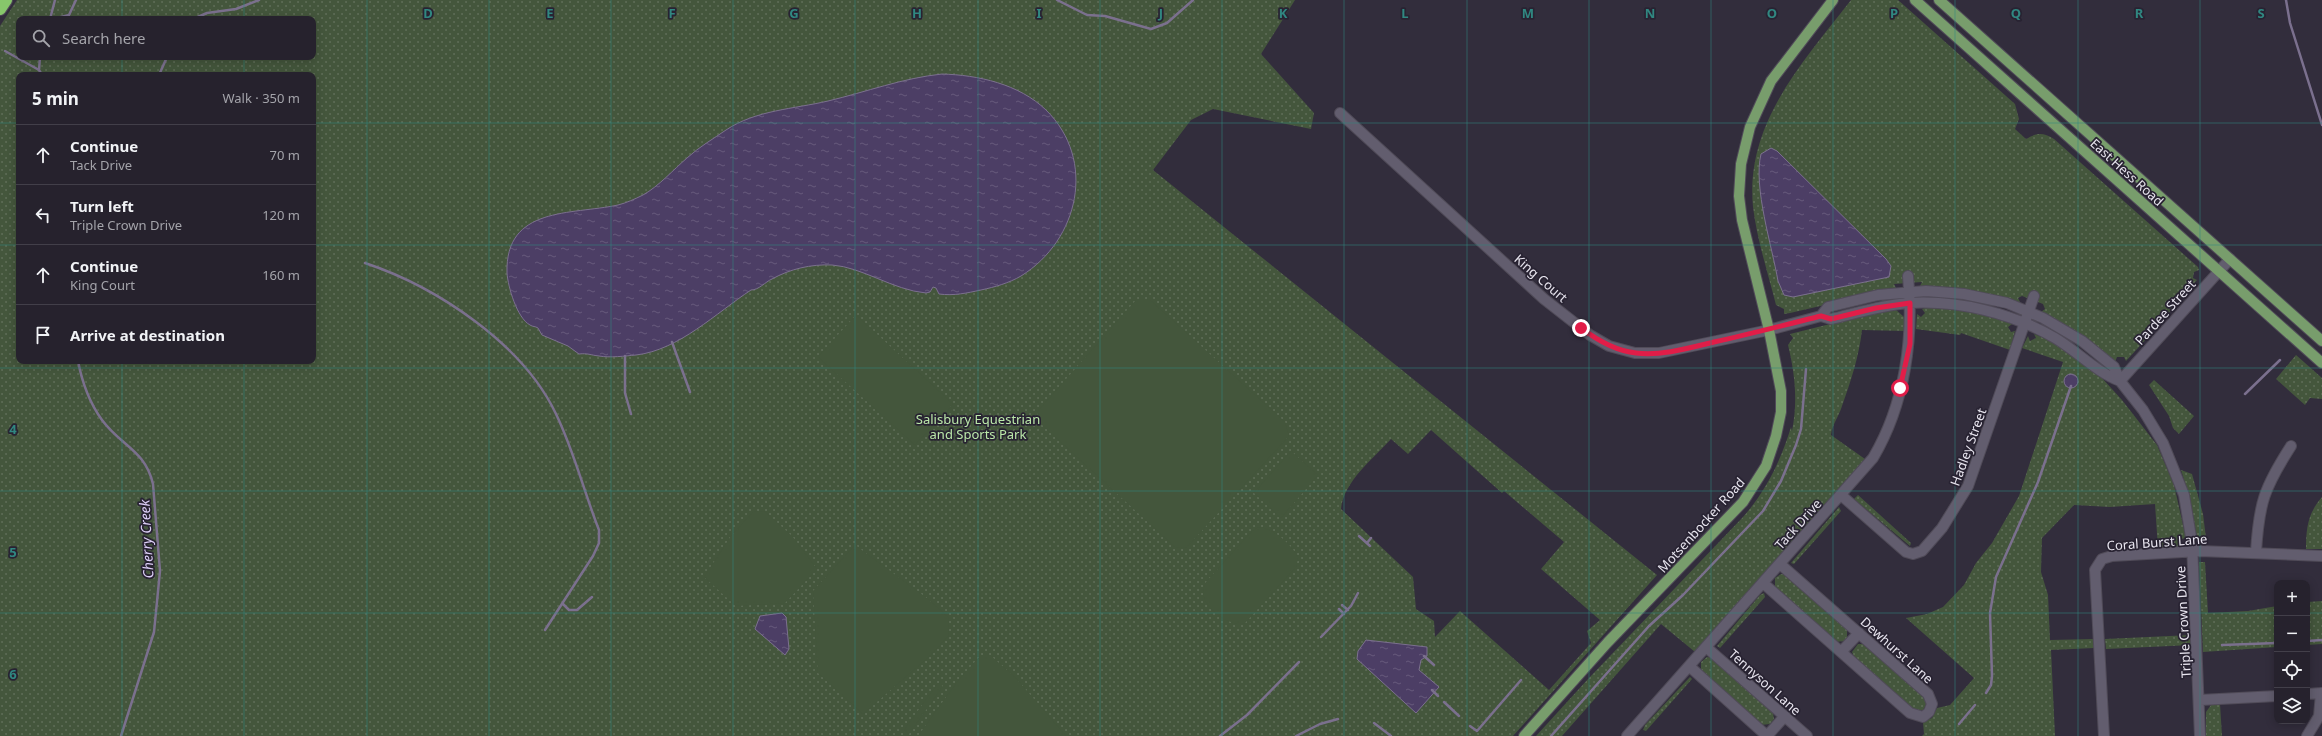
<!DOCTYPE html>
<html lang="en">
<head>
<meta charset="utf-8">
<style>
  body { margin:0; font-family:"Noto Sans",sans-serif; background:#2e2a35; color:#f1f3f6 }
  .controls { position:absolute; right:12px; bottom:12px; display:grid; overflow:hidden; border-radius:8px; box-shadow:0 2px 10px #0003 }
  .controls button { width:36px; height:36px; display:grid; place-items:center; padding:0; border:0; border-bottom:1px solid #423f49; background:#26222d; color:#f1f3f6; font:20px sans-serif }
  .stop { position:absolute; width:12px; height:12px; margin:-9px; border:3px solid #e11d48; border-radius:50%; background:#fff }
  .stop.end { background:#e11d48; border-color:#fff; box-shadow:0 1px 4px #0008 }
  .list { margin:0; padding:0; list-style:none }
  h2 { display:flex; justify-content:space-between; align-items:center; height:52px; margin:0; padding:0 16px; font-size:17px }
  h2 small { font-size:13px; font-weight:400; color:#a4a4aa }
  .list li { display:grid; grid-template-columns:26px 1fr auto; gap:12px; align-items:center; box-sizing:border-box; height:60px; padding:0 16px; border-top:1px solid #423f49 }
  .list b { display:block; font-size:15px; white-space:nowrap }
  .list p { margin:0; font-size:13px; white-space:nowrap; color:#a4a4aa }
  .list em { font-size:13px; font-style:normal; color:#a4a4aa }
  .icon { flex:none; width:22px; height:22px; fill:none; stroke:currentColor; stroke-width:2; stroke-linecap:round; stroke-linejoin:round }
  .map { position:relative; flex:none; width:2322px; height:736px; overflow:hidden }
  .search { position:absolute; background:#26222d; box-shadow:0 2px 10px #0003; left:16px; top:16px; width:300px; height:44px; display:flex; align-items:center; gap:10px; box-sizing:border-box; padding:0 14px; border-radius:8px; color:#a4a4aa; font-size:15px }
  .panel { position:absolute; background:#26222d; box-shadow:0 2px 10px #0003; left:16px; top:72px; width:300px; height:292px; border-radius:8px }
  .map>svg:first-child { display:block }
  .grass { fill:url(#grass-dots); fill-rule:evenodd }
  .garden { fill:#44563c }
  .water { fill:url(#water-ripples); stroke:#7b708e }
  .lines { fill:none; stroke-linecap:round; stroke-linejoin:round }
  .stream { stroke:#7b708e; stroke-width:2.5 }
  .minor-casing { stroke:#504b58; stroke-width:12 }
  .major-casing { stroke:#504b58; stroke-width:12 }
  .highway-casing { stroke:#504b58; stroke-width:14 }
  .minor { stroke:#625d6e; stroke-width:10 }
  .major { stroke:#789d6c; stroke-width:10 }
  .highway { stroke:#87c76b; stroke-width:12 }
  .route { stroke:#e11d48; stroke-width:5 }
  .grid { fill:none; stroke:#308781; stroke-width:1; stroke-opacity:0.55 }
  .labels { text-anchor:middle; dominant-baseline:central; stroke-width:3.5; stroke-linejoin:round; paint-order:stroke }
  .street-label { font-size:13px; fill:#e8e5ef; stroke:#282332 }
  .park-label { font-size:13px; fill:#bbe8a9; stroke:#282332 }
  .water-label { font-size:14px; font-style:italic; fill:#dccef7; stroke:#282332 }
  .grid-label { font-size:13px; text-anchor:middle; font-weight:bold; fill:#308781; stroke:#282332; stroke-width:3.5; stroke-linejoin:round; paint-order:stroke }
</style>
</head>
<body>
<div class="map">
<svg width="2322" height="736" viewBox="0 0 2322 736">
  <defs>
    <pattern id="grass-dots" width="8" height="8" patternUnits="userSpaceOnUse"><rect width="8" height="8" fill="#44563c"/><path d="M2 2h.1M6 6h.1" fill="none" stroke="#5f6e58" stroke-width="1.8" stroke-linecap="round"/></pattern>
    <pattern id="water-ripples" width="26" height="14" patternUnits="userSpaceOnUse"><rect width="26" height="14" fill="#4c3e65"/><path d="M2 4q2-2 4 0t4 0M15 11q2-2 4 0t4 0" fill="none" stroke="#665a7b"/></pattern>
  </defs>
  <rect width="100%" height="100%" fill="#322d3c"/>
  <!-- grass -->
  <path class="grass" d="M17 0H1295L1261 54 1314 113 1311 129 1213 109 1191 120 1153 170 1657 575 1513 736H0V26ZM19 19H313V57H19ZM19 75H313V361H19ZM1431 430 1502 493 1504 491 1564 542 1541 569 1600 620 1587 631 1591 643 1549 690 1460 611 1435 637 1434 621 1416 609 1413 577 1341 509C1344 481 1373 459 1391 439L1408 454Z
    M1851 0H1898L2015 104 2019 119 2015 129 2026 139C2036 133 2043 132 2054 139L2198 267 2199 270 2194 272 2193 278 2197 280 2167 315 2166 316 2164 311C2157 314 2156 325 2147 329V332L2151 333 2149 336 2126 361 2124 357H2117L2115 362 2041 312 2045 309 2043 304 2022 296 2018 298 2020 302 2017 303 1920 286 1922 282 1894 284 1896 288 1894 289 1790 313 1784 314V309L1776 305C1768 273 1757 240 1753 207 1745 123 1803 62 1851 0Z
    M1925 308C1948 308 1993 310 2012 324L2008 327 2011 332 2015 331 2010 350 1961 333 1960 335 1916 329 1917 314 1921 317 1925 313 1922 309Z
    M1895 309 1904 317 1905 331 1862 330C1859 356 1851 381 1842 406 1839 416 1832 425 1831 435L1865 459 1861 465 1695 652 1661 624 1562 736H1536L1588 679 1743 517C1766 491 1781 460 1791 427L1792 431C1798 401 1795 374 1788 345L1793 338 1790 334 1874 313Z
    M2034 334 2054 342 2101 377 2122 400 2157 445 2174 485 2186 538 2181 539 2179 542 2181 546 2179 547 2158 548 2155 504 2110 507 2074 505 2042 538 2041 572 2048 595 2050 640 2094 639V648L2051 650 2055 736H1922L1924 734 1923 722 1932 718 1937 708 1950 705 1974 678 1906 618 1927 614 1943 607 1964 585 1976 563 1992 543 2019 496 2063 362 2022 348 2028 336 2030 341 2036 338Z
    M2296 355 2322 378V399L2310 398 2305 405 2276 379Z
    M2154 380 2194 416 2179 434 2173 428 2169 416 2149 385Z
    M2181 470 2192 474 2203 514 2206 538H2197L2190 498Z
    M1858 495 1911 543 1910 546 1854 499Z
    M2322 497V549H2306C2306 528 2308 513 2322 497Z
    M1839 507 1841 511 1794 564 1791 563Z
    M2199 562H2205L2208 613 2248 611 2277 606V647L2203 652Z
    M1781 574 1788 575 1847 628V638L1844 641 1836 642 1775 588V578Z
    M1764 593 1765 597 1720 648 1717 646 1760 595Z
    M2322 601V644L2307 645V602Z
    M2191 635 2192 645 2106 649 2105 639Z
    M1858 644H1865L1923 694 1927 703 1923 710 1915 711 1854 657 1852 652Z
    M1707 657 1713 658 1773 713 1774 719 1770 724 1761 725 1701 671V662Z
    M1690 677 1692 679 1646 731 1643 730 1645 725Z
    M2220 704 2222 736H2206V712L2211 705Z"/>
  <!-- garden -->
  <path class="garden" d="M1136 300H1150L1285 422 1289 436 1186 548 1175 547 1039 422 1037 412Z
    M856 315 953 404 915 445 818 357Z
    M1291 451 1318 475 1281 518 1254 493Z
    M764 511 792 536 817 569 785 603 736 606 704 577 731 536 753 512Z
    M1259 527C1272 527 1294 546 1298 558L1296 567 1245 623C1232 628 1207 610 1204 597 1202 592 1204 587 1206 582L1252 531Z
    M855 545 928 599 948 617 949 635 931 655 863 714 818 673 813 591Z
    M980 656H991L1015 677 1066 736H918L957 682Z
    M938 683 943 686 909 734 904 730Z"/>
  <!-- water -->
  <path class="water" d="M942 74C978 75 1019 84 1046 110 1097 160 1079 240 1021 276 1009 283 995 287 981 290 967 293 954 296 939 294L936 288 933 287 930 292 926 293C893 290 862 267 832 265 811 264 790 269 772 279 765 282 759 290 751 290 716 313 679 350 636 355 625 356 610 358 599 356 590 355 588 353 579 354L568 346 542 335 538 328C535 326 533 327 530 325 517 318 508 287 507 273 505 206 571 215 618 205 626 203 635 199 643 195 659 186 673 170 687 158 699 147 713 139 726 130 756 110 794 109 828 101 866 92 903 78 942 74Z
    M1771 148 1777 151 1886 259 1891 266 1889 277 1793 297 1784 295 1778 281C1772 246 1753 187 1761 154Z
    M2064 381a7 7 0 1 1 14 0a7 7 0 1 1-14 0Z
    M782 613 786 617 789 649 785 655 755 629 760 616Z
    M1366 640 1427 647V656L1421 660 1419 670 1439 687 1416 713 1357 659 1358 651Z"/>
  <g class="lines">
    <!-- stream -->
    <path class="stream" d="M1057 0 1087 15 1105 16 1151 29 1167 23 1193 0
      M2286 0 2290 23 2322 125
      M50 19 55 0
      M53 19 69 15 76 0
      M193 19 207 13 236 9 259 0
      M5 51 39 70
      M40 57 39 70 42 75
      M159 75 167 57
      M365 263C437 287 523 344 556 414 574 451 584 492 599 530V543L593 556 545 630
      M672 342 690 392
      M625 356V393L631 414
      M78 361C82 382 89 402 102 420 121 446 145 450 153 484L160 571 154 632 121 736
      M2245 394 2280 360
      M1359 536 1370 546
      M1367 543 1371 538
      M563 604 569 610H577L592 597
      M1342 605 1348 610
      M1339 609 1344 614
      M1321 637 1351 606 1358 593
      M2307 641 2322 640
      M2222 645 2277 643
      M1424 656 1434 665
      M1432 690 1438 696
      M1986 693 1991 685 1992 676 1990 613 1996 577 2038 482 2071 386
      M1444 702 1459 716
      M1374 723 1391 736
      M1959 724 1975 705
      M1470 726 1477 731 1521 680
      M1220 736 1247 715 1299 662
      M1296 736 1320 724 1338 719
      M1551 736 1649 626 1683 595 1763 511 1781 481 1796 445 1801 429 1806 369"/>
    <defs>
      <path id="minor" d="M1340 113 1544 299 1590 335 1609 346 1635 353H1659L1769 330 1821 316 1831 319C1857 313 1882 305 1909 303 1958 300 2012 313 2055 338 2077 351 2096 372 2120 381
        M1821 316 1828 307 1878 295 1926 291 1964 294 2007 303 2043 318 2082 341 2114 367 2120 381 2143 410 2163 443 2184 495 2192 543 2200 736
        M2120 381 2230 259
        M1841 495 1906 552 1913 554 1922 551 1942 528 1968 486 2034 296
        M2256 552C2259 503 2264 488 2291 446
        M1763 583 1910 713 1923 717 1929 712 1932 704 1928 694 1780 564
        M1706 647 1807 736
        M1841 652 1859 633
        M1689 666 1767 736 1785 716
        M2307 694 2322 693
        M2200 700 2277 696
        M1627 736 1873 458C1905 404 1914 338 1908 276
        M2104 736 2095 570 2102 559 2112 556 2200 551 2322 556
        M2307 736 2319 716 2321 693"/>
      <path id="major" d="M1915 0 2322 363
        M1939 0 2322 341
        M1524 736 1608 642 1743 502 1766 466 1776 436 1781 412V391L1769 330 1742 220 1739 196 1741 164 1750 127 1771 81 1833 0"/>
      <path id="highway" d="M0 9 6 0"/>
    </defs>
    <!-- minor casing -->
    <use href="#minor" class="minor-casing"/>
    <!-- major casing -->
    <use href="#major" class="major-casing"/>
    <!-- highway casing -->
    <use href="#highway" class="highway-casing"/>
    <!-- minor -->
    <use href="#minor" class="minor"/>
    <!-- major -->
    <use href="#major" class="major"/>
    <!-- highway -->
    <use href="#highway" class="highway"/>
  </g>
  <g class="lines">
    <!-- route -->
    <path class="route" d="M1581 328C1597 340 1615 351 1636 353 1662 356 1689 348 1714 342 1750 334 1785 325 1821 316L1831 319 1876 308 1910 303V344L1900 388"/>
  </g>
  <!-- grid -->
  <path class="grid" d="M122 0V19M244 0V19M367 0V736M489 0V736M611 0V736M733 0V736M855 0V736M978 0V736M1100 0V736M1222 0V736M1344 0V736M1467 0V736M1589 0V736M1711 0V736M1833 0V736M1955 0V736M2078 0V736M2200 0V736M122 57V75M244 57V75M0 123H19M313 123H2322M0 245H19M313 245H2322M122 361V736M244 361V736M0 368H2322M0 491H2322M0 613H2277M2307 613H2322"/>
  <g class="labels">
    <!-- street labels -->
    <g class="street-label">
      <text transform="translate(2127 172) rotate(42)">East Hess Road</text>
      <text transform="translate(1541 278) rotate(41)">King Court</text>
      <text transform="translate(2165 312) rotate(-48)">Pardee Street</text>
      <text transform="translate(1968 447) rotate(-70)">Hadley Street</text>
      <text transform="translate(1798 524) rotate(-48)">Tack Drive</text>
      <text transform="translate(1701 525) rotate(-48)">Motsenbocker Road</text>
      <text transform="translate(2157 542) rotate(-4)">Coral Burst Lane</text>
      <text transform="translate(2183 622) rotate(-93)">Triple Crown Drive</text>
      <text transform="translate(1897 650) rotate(42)">Dewhurst Lane</text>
      <text transform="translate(1765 682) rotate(42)">Tennyson Lane</text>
    </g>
    <!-- park labels -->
    <g class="park-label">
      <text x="978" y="419">Salisbury Equestrian<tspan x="978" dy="15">and Sports Park</tspan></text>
    </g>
    <!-- water labels -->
    <g class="water-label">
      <text transform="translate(146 539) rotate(-93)">Cherry Creek</text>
    </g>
  </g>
  <g class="grid-label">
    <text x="428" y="18">D</text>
    <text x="550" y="18">E</text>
    <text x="672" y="18">F</text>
    <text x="794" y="18">G</text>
    <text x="917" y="18">H</text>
    <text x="1039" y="18">I</text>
    <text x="1161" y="18">J</text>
    <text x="1283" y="18">K</text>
    <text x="1405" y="18">L</text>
    <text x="1528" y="18">M</text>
    <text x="1650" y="18">N</text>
    <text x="1772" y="18">O</text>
    <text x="1894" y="18">P</text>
    <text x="2016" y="18">Q</text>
    <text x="2139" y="18">R</text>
    <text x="2261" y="18">S</text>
    <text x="13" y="434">4</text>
    <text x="13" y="557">5</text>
    <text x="13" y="679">6</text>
  </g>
</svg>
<div class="controls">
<button>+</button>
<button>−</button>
<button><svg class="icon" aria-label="locate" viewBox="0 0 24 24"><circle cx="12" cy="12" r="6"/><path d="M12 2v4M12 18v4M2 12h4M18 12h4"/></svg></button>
<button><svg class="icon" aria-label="layers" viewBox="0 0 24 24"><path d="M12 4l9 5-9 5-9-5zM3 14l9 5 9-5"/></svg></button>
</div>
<div class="stop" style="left:1900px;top:388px"></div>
<div class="stop end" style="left:1581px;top:328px"></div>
<div class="search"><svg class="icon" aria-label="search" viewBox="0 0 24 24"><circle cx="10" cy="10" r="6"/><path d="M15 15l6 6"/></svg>Search here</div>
<section class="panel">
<h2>5 min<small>Walk · 350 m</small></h2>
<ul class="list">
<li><svg class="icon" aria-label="ahead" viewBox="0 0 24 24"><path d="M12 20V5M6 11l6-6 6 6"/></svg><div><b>Continue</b><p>Tack Drive</p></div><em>70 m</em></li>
<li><svg class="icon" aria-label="left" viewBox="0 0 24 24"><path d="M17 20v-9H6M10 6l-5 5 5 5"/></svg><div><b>Turn left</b><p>Triple Crown Drive</p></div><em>120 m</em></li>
<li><svg class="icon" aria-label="ahead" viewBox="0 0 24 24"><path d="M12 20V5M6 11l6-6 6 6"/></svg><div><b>Continue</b><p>King Court</p></div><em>160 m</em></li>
<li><svg class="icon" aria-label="arrive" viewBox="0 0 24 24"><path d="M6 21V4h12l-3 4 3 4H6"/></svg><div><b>Arrive at destination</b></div></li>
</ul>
</section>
</div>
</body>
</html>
